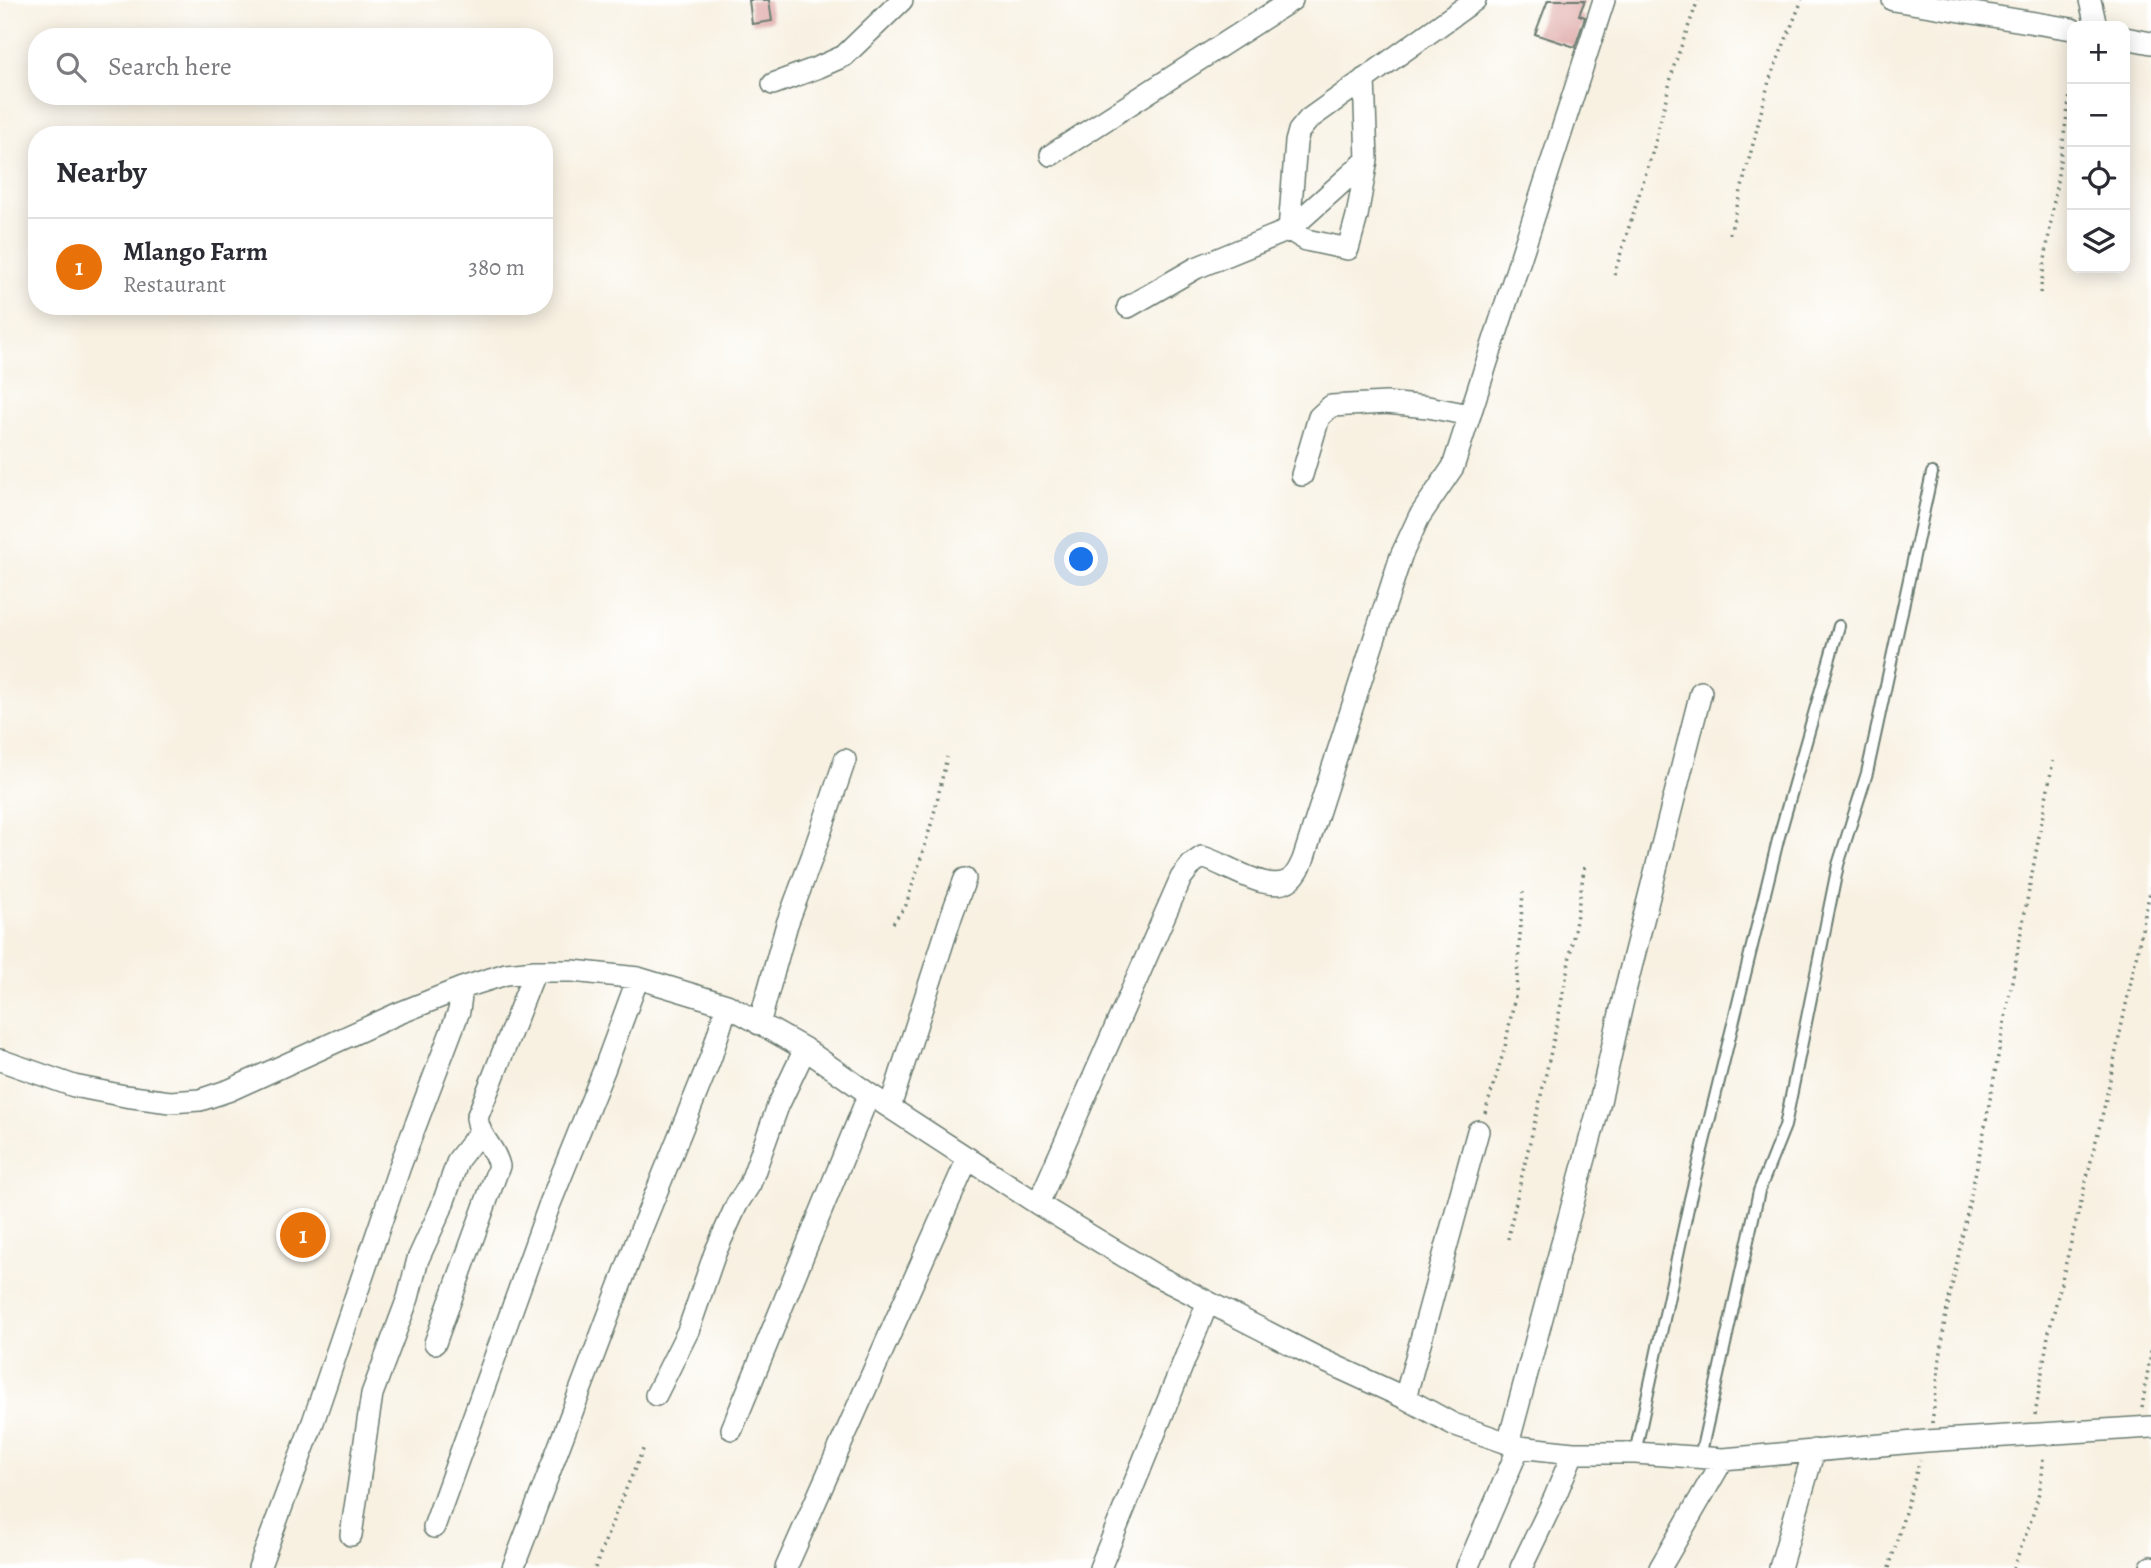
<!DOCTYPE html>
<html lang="en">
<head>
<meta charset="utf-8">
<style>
  body { margin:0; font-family:Alegreya,serif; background:#f7f7f7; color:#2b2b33 }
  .controls { position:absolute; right:21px; top:21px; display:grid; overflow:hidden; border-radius:14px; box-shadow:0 4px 18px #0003 }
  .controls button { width:63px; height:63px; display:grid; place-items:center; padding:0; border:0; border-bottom:2px solid #e1e1e2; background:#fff; color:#2b2b33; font:35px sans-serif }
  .you { position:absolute; left:1082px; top:560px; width:24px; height:24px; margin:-18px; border:5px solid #fff; border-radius:50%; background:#1a73e8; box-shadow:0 0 0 10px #1a73e833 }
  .badge { display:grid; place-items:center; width:46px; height:46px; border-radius:50%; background:#1a73e8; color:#fff; font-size:23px; font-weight:700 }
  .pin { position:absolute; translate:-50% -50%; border:4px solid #fff; box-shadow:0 2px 7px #0006 }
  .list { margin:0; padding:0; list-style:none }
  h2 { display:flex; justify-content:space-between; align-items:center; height:91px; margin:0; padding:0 28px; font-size:30px }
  h2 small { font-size:23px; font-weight:400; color:#7c7c81 }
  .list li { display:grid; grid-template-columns:46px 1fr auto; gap:21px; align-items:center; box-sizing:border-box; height:98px; padding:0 28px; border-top:2px solid #e1e1e2 }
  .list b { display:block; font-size:26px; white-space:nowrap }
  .list p { margin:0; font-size:23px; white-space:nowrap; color:#7c7c81 }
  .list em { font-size:23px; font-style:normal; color:#7c7c81 }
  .icon { flex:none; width:38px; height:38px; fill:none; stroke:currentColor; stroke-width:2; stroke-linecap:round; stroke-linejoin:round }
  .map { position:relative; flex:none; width:2151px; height:1568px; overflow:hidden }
  .search { position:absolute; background:#fff; box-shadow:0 4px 18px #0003; left:28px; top:28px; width:525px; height:77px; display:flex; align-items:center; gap:18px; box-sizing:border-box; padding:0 24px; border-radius:28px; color:#7c7c81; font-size:26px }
  .panel { position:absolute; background:#fff; box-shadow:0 4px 18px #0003; left:28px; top:126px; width:525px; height:189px; border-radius:28px }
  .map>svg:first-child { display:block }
  .building { fill:#dca19f }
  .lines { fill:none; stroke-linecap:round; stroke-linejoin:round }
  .service-casing { stroke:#6b7c71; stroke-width:14 }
  .minor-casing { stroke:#6b7c71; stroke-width:24 }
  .path { stroke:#6b7c71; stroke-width:3.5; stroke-dasharray:2 5; stroke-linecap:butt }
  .service { stroke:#fff; stroke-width:10 }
  .minor { stroke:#fff; stroke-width:21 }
</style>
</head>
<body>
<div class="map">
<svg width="2151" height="1568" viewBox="0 0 2151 1568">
  <rect width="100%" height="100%" fill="#fff"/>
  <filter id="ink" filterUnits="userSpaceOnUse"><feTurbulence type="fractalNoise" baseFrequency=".0143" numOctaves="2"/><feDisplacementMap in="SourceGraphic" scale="14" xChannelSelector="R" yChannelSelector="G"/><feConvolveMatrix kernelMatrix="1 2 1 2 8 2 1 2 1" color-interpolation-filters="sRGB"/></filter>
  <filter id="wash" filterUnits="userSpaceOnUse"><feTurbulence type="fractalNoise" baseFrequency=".00686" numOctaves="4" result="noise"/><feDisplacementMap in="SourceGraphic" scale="28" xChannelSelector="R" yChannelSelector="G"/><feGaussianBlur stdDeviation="1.57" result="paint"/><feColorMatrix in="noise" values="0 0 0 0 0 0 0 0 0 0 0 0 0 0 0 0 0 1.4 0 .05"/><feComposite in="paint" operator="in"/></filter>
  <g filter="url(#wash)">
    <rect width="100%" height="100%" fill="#f8f1e2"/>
    <g id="blocks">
      <!-- building -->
      <path class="building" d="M749 0H769L772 21 752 24Z
        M1548 0H1585L1579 15 1585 17 1575 47 1535 34Z"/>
    </g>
  </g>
  <g filter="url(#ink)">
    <use href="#blocks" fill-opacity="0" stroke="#6b7c71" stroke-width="2"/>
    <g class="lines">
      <defs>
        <path id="service" d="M1635 1453 1690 1199 1778 840 1839 626
          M1700 1457 1759 1191 1785 1126 1838 865 1867 773 1932 473"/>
        <path id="minor" d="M1893 0 2072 29
          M2090 0 2096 26
          M2125 38 2151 43
          M773 84 819 67 844 56 902 0
          M1051 155 1292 0
          M1367 160 1357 216 1348 249 1306 240 1289 230 1296 142 1299 131 1309 119 1475 0
          M1128 307 1196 268 1289 230 1367 160 1364 79
          M1302 475 1319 417 1331 406 1386 403 1428 407 1470 415
          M759 1024 787 924 812 857 845 760
          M0 1060 74 1086 125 1096 170 1102 200 1100 230 1090 397 1014 462 988 506 974 535 971H573L638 978 727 1005 805 1049 869 1094 1038 1204 1155 1275 1320 1359 1405 1398 1453 1424 1519 1447 1573 1453H1635L1723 1459 1926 1441 2151 1427
          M890 1107 952 914 965 879
          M1038 1204 1181 878 1192 864 1202 857C1225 863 1270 896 1291 879 1297 874 1300 867 1303 860L1401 556 1419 517 1453 467 1604 0
          M435 1343 499 1166C494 1145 480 1140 477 1118L535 971
          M656 1395 688 1331 715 1253 737 1204 750 1184 778 1106 805 1049
          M1405 1398 1478 1131
          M732 1429 869 1094
          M1508 1444 1599 1106 1626 987 1701 692
          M434 1527 549 1206 604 1070 638 978
          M351 1535 372 1394 408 1298 418 1259 441 1209 458 1160 479 1133
          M259 1568 313 1422 400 1166 459 1011 462 988
          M513 1568 639 1235 711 1057 727 1005
          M786 1568 968 1158
          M1100 1568 1208 1302
          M1467 1568 1519 1447
          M1521 1568 1554 1499 1573 1453
          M1660 1568 1723 1459
          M1780 1568 1814 1450
          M2151 1568V1567"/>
      </defs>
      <!-- service casing -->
      <use href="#service" class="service-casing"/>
      <!-- minor casing -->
      <use href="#minor" class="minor-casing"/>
      <!-- path -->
      <path class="path" d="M1730 234 1769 81 1802 0
        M1614 275 1654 147 1674 66 1698 0
        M2040 293 2072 82
        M893 923 906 905 921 858 933 818 947 757
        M1485 1113 1505 1047 1516 991 1523 892
        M1508 1239C1520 1179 1536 1120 1549 1060 1564 995 1575 929 1585 863
        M2142 1408 2151 1350
        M2035 1415 2048 1336 2104 1108 2151 887
        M1932 1423 1945 1319 1983 1137 2053 761
        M595 1568 617 1510 645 1445
        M1889 1568 1920 1460
        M2013 1568C2027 1531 2044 1494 2043 1454"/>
      <!-- service -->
      <use href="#service" class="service"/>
      <!-- minor -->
      <use href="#minor" class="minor"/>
    </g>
  </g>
</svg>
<div class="controls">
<button>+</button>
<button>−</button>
<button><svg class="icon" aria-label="locate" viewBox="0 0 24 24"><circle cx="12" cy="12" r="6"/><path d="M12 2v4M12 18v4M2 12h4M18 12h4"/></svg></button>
<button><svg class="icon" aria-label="layers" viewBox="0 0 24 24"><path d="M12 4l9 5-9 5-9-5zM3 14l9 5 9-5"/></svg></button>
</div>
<div class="you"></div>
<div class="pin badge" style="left:303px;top:1235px;background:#e8710a">1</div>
<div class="search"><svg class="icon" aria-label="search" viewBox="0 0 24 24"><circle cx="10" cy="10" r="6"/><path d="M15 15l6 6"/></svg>Search here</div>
<section class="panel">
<h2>Nearby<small></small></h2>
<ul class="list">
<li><span class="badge" style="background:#e8710a">1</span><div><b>Mlango Farm</b><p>Restaurant</p></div><em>380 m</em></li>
</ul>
</section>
</div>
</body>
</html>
